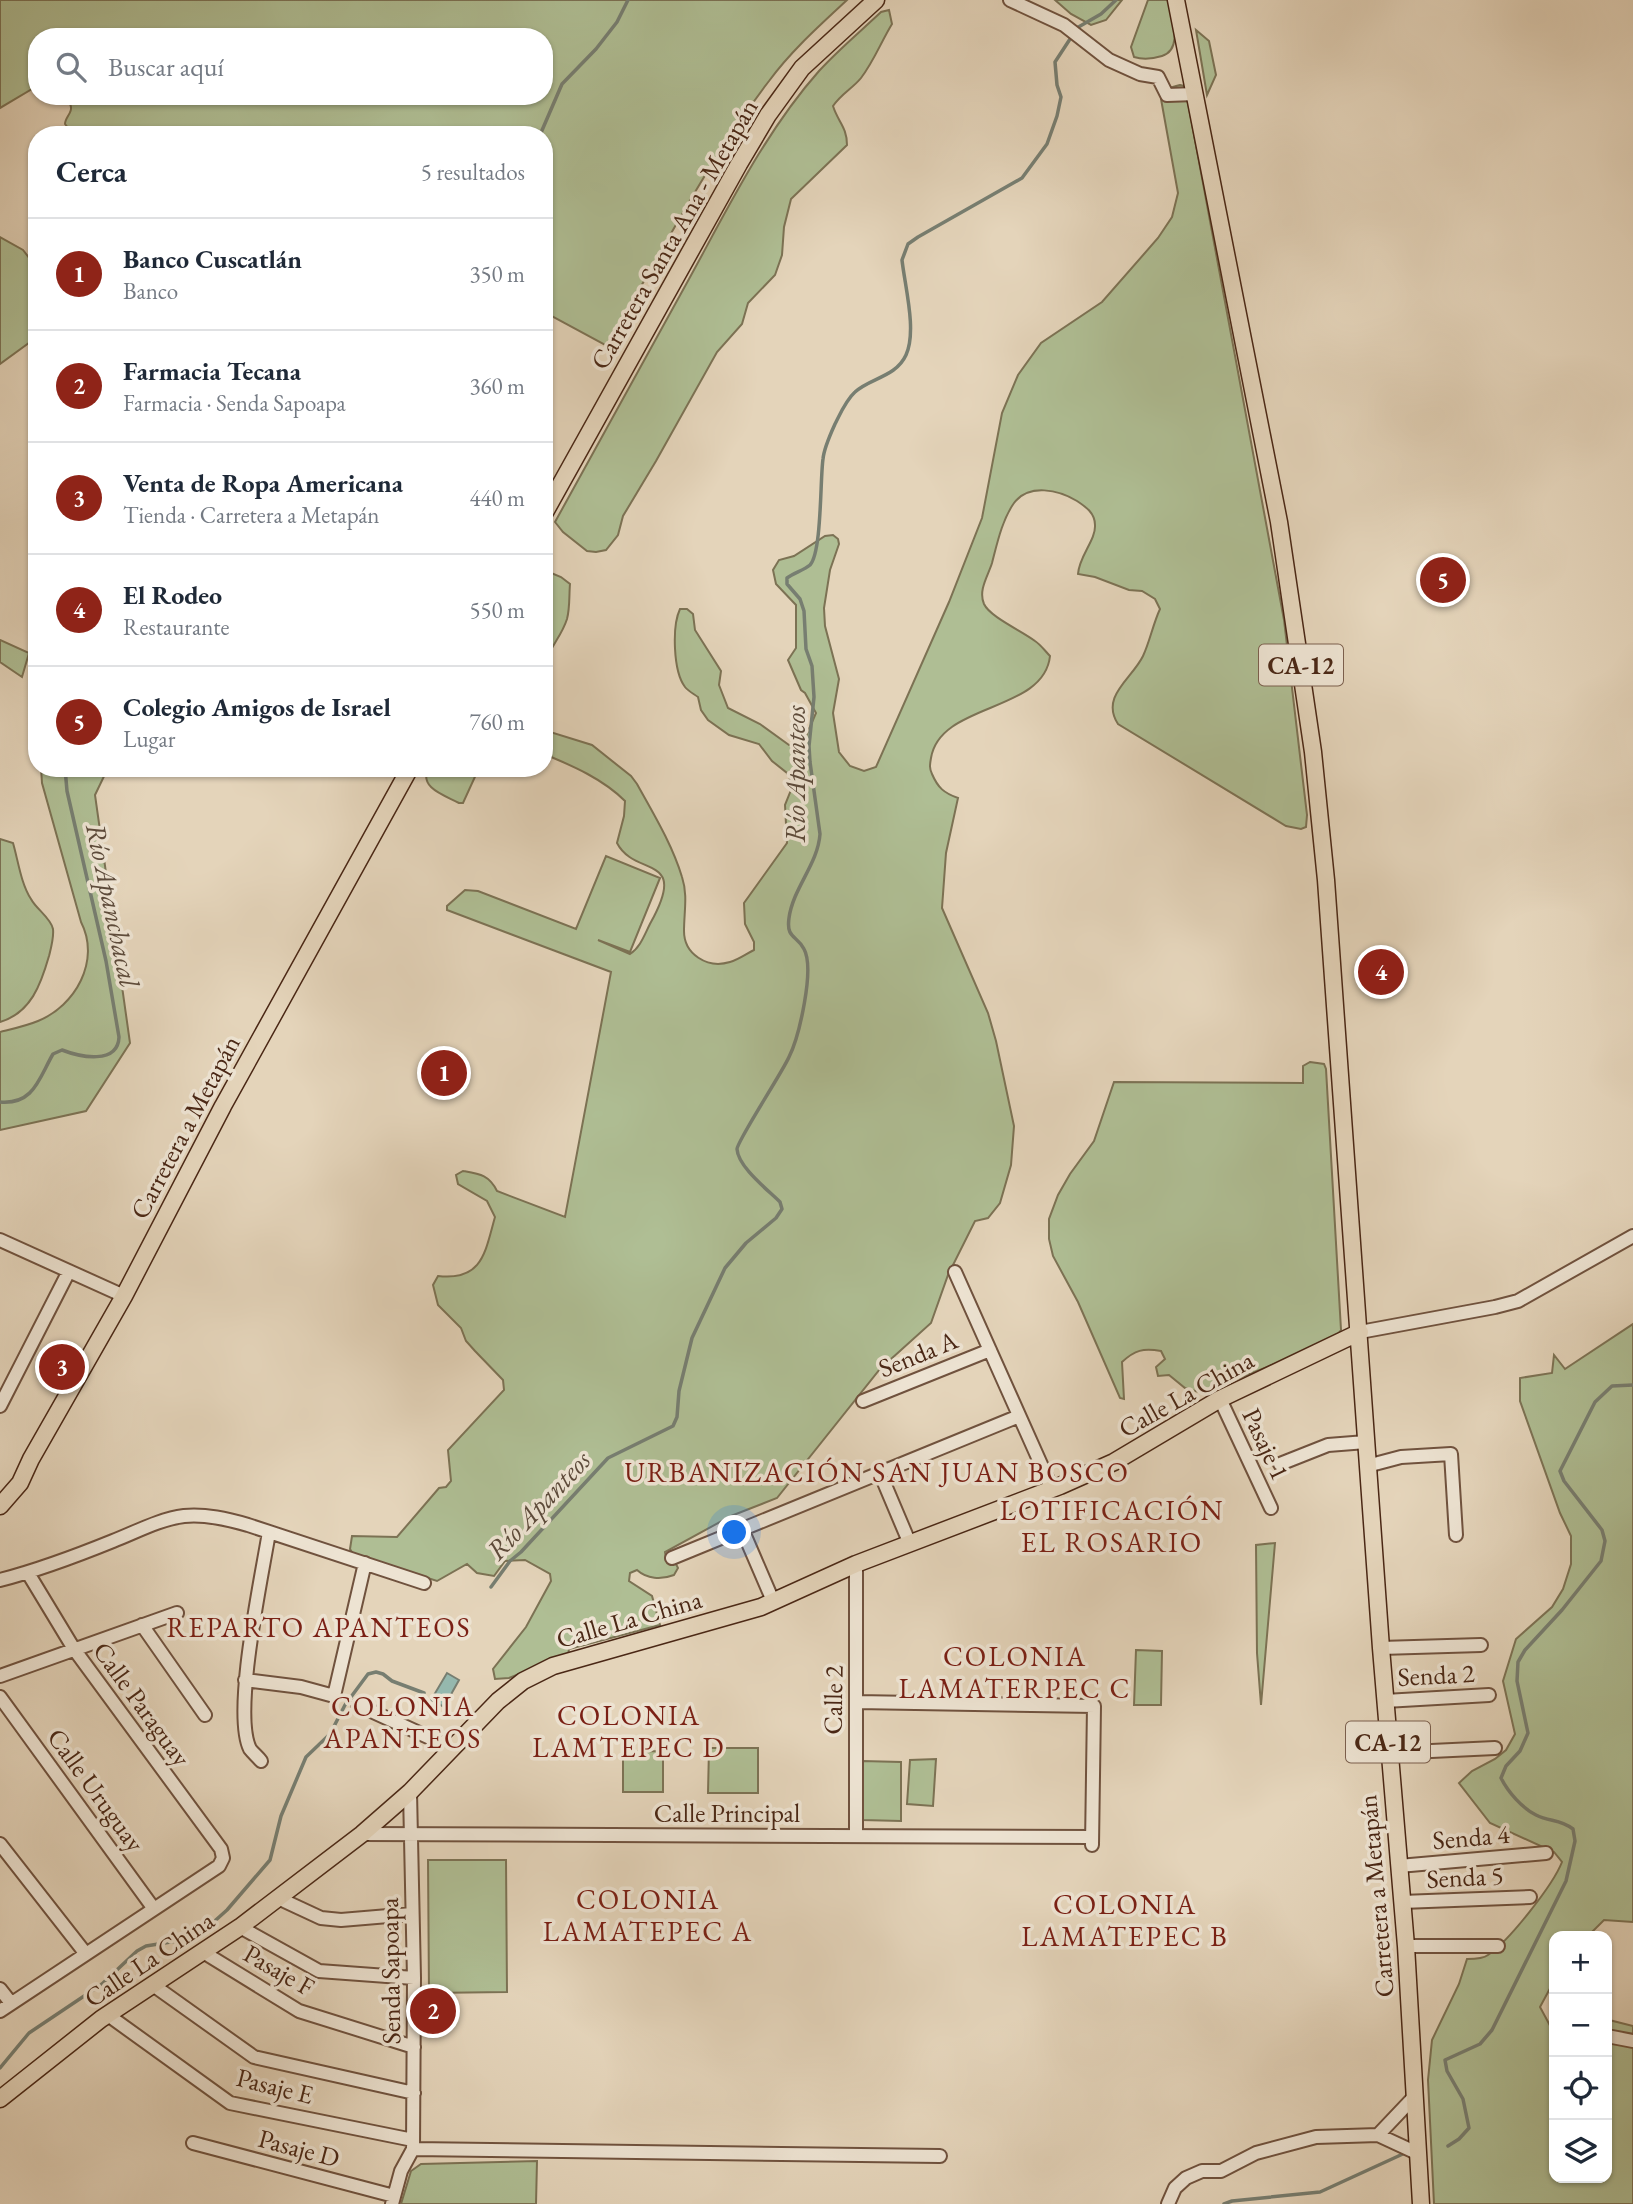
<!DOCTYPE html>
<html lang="es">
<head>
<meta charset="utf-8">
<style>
  body { margin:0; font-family:"EB Garamond",serif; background:#f6f6f7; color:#1f2937 }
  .controls { position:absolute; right:21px; bottom:21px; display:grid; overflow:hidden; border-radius:14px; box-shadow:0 2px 5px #0004 }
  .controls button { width:63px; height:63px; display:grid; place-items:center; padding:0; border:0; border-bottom:2px solid #e0e1e3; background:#fff; color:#1f2937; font:35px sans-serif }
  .you { position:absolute; left:735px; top:1533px; width:24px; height:24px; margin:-18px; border:5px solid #fff; border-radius:50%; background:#1a73e8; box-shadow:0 0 0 10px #1a73e833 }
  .badge { display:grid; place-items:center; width:46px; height:46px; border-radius:50%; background:#8f2418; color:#fff; font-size:23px; font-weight:700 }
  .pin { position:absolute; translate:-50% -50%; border:4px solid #fff; box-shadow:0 2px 7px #0006 }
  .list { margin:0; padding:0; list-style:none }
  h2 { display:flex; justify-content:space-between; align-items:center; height:91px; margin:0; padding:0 28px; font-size:30px }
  h2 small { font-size:23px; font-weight:400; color:#747a83 }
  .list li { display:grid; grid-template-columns:46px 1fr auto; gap:21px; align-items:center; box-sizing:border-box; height:112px; padding:0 28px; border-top:2px solid #e0e1e3 }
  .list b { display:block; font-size:26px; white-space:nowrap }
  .list p { margin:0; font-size:23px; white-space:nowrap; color:#747a83 }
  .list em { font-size:23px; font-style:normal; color:#747a83 }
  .icon { flex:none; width:38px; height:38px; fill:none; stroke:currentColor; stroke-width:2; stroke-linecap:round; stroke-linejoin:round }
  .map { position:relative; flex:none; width:1633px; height:2204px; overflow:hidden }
  .search { position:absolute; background:#fff; box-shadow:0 2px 5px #0004; left:28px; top:28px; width:525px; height:77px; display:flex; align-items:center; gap:18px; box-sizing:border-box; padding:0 24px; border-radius:28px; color:#747a83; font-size:26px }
  .panel { position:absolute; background:#fff; box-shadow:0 2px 5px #0004; left:28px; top:126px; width:525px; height:651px; border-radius:28px }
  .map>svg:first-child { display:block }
  .green { fill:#afbe94; stroke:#7c7254; stroke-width:2 }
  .water { fill:#95b8ae; stroke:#777e71; stroke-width:2 }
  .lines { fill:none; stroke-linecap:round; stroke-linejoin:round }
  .stream { stroke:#777e71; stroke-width:3.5 }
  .minor-casing { stroke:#70523e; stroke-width:16 }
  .major-casing { stroke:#4a2715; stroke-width:19 }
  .minor { stroke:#ede3d2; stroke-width:12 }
  .major { stroke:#e4d4ba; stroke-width:16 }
  .labels { text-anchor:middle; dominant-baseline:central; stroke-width:7; stroke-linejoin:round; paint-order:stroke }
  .shield { fill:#ede3d2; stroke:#7b5f4e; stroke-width:2 }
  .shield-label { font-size:24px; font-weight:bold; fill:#4a2715 }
  .street-label { font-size:26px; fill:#4a2715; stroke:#ede3d2 }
  .water-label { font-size:28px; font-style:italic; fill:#5d4b3b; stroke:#ede3d2 }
  .neighbourhood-label { font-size:28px; letter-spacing:2px; fill:#7a1f14; stroke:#ede3d2 }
</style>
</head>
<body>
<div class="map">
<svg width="1633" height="2204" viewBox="0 0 1633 2204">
  <rect width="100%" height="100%" fill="#e4d4ba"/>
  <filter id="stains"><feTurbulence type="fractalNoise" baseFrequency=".00286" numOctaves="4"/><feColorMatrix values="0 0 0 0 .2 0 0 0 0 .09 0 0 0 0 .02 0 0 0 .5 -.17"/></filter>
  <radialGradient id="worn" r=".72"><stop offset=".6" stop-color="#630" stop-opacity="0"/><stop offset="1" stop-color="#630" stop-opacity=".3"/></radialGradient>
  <!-- green -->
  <path class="green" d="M0 0H847C819 26 791 51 769 81 706 163 659 257 607 346L544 312V135H219L208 129 205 135H121C99 118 92 134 69 129L65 124C65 117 74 112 70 104L53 102 50 96H544V37H37V86L0 108Z
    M1055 0H1122L1106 20 1091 25 1071 14Z
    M1148 0H1169C1171 17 1184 49 1162 56 1152 59 1144 60 1134 57L1131 47Z
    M889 10 892 24C881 42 874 61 861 78 853 88 841 94 833 106 838 122 847 127 847 145L791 199 784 227 782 255 775 275 748 303 742 324 717 352 656 461 623 516 618 535 606 550 596 552 587 551 563 532 555 522C600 441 645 360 689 279 728 208 765 132 819 71 838 50 861 31 881 12Z
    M1196 30 1209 41 1216 75 1207 95Z
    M1180 85 1185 86 1284 620 1307 815 1306 827 1301 829 1286 826 1118 724C1100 696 1132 679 1143 656 1150 641 1153 624 1160 609L1155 599 1142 591 1129 590 1095 577 1078 574C1079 556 1096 540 1095 525 1095 513 1086 507 1077 501 1059 490 1029 483 1014 503 1002 520 997 544 992 563 988 576 978 590 984 604 990 617 1022 631 1035 641 1041 645 1045 651 1050 656 1044 713 940 702 931 758 930 764 929 768 932 774 938 788 944 793 958 798L946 853 942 908 988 1013 996 1041 1014 1126 1011 1165 1000 1203 988 1218 975 1221 948 1275 931 1323 880 1369 777 1498 731 1516 665 1552 666 1558 675 1562 678 1568 674 1575C661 1580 647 1579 637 1570L630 1573 629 1581 652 1596 660 1625 569 1649 568 1655 509 1678 495 1679 493 1669 526 1627 551 1581 550 1574 525 1560 505 1561 494 1576 477 1573 467 1564 437 1581 353 1554 350 1549 352 1536 397 1537 439 1488 446 1487 451 1481 448 1450 504 1390 503 1380 475 1351 466 1341 461 1328 438 1305 433 1285 438 1276C483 1281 485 1252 495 1217L487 1201 458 1184 456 1175 463 1171C480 1174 489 1175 497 1191L565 1217 611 972 447 910V906L465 890 478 891 576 929 606 856 660 878 630 952 598 940 630 954C641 947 645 933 651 922 689 853 635 878 617 843L624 816 625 801C603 779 573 766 544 754V730L592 745 631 776 637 784C653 813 672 844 682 877 688 895 684 912 684 931 684 954 707 969 730 962 738 960 746 954 754 950V942L745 924 744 903 787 843 785 805 793 785 787 773 772 761 759 744 729 735 708 720 701 710 698 697C694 694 688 691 685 687 673 671 672 626 680 609H687L693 614 695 630 721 671 719 685 728 708 760 724 789 745 803 743 816 713 805 693 801 690 788 660 796 648V605L776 584 773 570 779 560 794 556 825 536 833 535 838 539 839 544 830 570 824 608 825 626 839 679 833 713 839 752 850 766 864 771 876 767 949 602 982 518 1002 413 1018 375 1041 343 1102 302 1158 238 1172 217 1178 193 1161 99C1164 89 1171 87 1180 85Z
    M0 237 23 250 37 268V337L0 364Z
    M544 570 561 577 570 584C569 595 570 608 567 619 561 638 549 647 544 667Z
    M0 640 29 653 22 677 0 662Z
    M41 768H108L95 795 130 1043 86 1111 0 1130V1032C12 1029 26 1026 38 1021 75 1006 101 961 81 922L42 783Z
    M428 768H479L463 803H459C444 795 419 788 428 768Z
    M0 839 13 843C18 860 21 884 31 899 36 909 51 918 53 929 54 938 51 948 49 956 41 984 31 1013 0 1022Z
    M1310 1062 1324 1064 1326 1069 1341 1330 1337 1335 1282 1361 1202 1393 1185 1388 1169 1375 1158 1376 1156 1367 1165 1359 1161 1351C1143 1348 1135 1350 1122 1362L1124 1399 1120 1398 1078 1302 1053 1256 1049 1239V1219L1058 1195 1070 1174 1094 1141 1114 1082 1303 1083V1066Z
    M1633 1324V1922L1604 1920 1588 1936H1554V1981L1540 2007 1554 2033 1552 2052 1554 2053V2178H1607V2023L1609 2020 1633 2026V2204H1434L1428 2080 1432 2040 1459 1984 1467 1959C1474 1959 1483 1959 1488 1955 1509 1941 1553 1885 1562 1862L1554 1852 1490 1823 1459 1783 1472 1771 1495 1759 1506 1750 1515 1734 1503 1681 1516 1639 1552 1607 1563 1589 1571 1564V1536L1560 1513 1520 1401V1378L1552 1373 1554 1355 1565 1369Z
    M1275 1543 1261 1705 1257 1653 1256 1545Z
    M1136 1650 1162 1651 1161 1705H1134Z
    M709 1748H758V1793H708Z
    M663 1751V1792H623V1752Z
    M936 1759 933 1806 907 1804 910 1760Z
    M862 1761 901 1762V1821L862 1820Z
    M428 1860H506L507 1992 429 1993Z
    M537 2161 536 2204H401L411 2171 421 2164Z"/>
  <!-- water -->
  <path class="water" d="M447 1673 459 1680 444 1707 431 1700Z"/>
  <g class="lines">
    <!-- stream -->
    <path class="stream" d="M1075 29 1101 14 1116 0
      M540 135 562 84 596 49 617 22 628 0
      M0 1102C34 1105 39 1078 53 1054L62 1050C80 1057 118 1065 119 1037L106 961 67 791 65 768
      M491 1587 510 1561 521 1552 608 1458 673 1426 677 1417 679 1391 692 1338 725 1268 746 1243 776 1218 782 1209 780 1202C768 1190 738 1167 737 1149 737 1141 782 1073 789 1057 799 1037 815 969 804 949 797 935 786 939 789 918 793 888 818 864 820 834L810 762 809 746 814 697 812 666 806 649 804 611 800 599 787 584V578C794 573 804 570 810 565 822 552 820 479 823 459 824 448 830 435 835 424 840 414 846 400 855 392 870 378 896 377 906 355 917 331 905 287 902 260L908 244 918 237 1022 178 1047 144 1057 116 1061 97 1057 85 1055 62 1072 36
      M0 2068 29 2033 102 1984 137 1951 146 1946 189 1939 208 1927 227 1910 270 1860 281 1816 306 1757 330 1734 345 1705 368 1674 376 1672 383 1674 392 1681 424 1693
      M1448 2146 1459 2139 1469 2128 1463 2099 1447 2071 1445 2060 1480 2044 1492 2030 1566 1881 1575 1841 1573 1829C1560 1819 1550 1822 1536 1815 1522 1808 1508 1792 1501 1778L1506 1766 1520 1751 1528 1733 1517 1681 1518 1662 1525 1650 1562 1610 1601 1561 1605 1541 1602 1530 1564 1481 1560 1471 1595 1402 1612 1386 1633 1385
      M1224 2204 1232 2201 1320 2192 1405 2153"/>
    <defs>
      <path id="minor" d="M1010 0 1064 25 1109 60 1140 74 1158 77 1167 95 1195 94
        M0 1240 124 1296
        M955 1272 1052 1489
        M1360 1332 1495 1307 1518 1301 1633 1236
        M1220 1399 1271 1508
        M863 1401 990 1350
        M0 1406 69 1271
        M1280 1464 1328 1445 1366 1442
        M1367 1466 1401 1457 1451 1454 1456 1535
        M880 1473 910 1544
        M742 1529 773 1601
        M672 1558 1019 1416
        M0 1580C39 1570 76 1556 113 1541 136 1532 160 1519 184 1516 206 1514 227 1519 248 1525L424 1583
        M142 1625 205 1715
        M1381 1648 1481 1645
        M0 1676 177 1613
        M245 1680 301 1687 334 1696 365 1563
        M0 1697 154 1909
        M1385 1701 1489 1695
        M857 1702 1094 1706 1092 1845
        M358 1705 452 1748
        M1389 1753 1495 1748
        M261 1761C258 1757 253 1753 250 1749 232 1713 262 1576 269 1532
        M410 1792 414 1978 413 2149
        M362 1834 1092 1837
        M856 1836V1564
        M0 1844 86 1954
        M1399 1866 1546 1853
        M278 1898 321 1918 341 1920 412 1914
        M1402 1902 1530 1897
        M240 1927 319 1971 414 1978
        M1406 1946H1498
        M203 1952 299 2011 414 2047
        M153 1985 254 2057 414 2093
        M0 1989 11 2003
        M0 2011 219 1866 223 1858 221 1849 74 1649 28 1573
        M108 2015 230 2103 413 2140
        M1607 2036 1633 2041
        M1378 2135 1415 2096
        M193 2143 394 2196
        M413 2149 940 2156
        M392 2204 401 2171 413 2149
        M1168 2204 1175 2188 1186 2178 1202 2171H1221L1256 2153 1316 2137 1378 2135 1419 2154"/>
      <path id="major" d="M1176 0 1279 522 1313 752 1326 880 1381 1648 1406 1946 1421 2204
        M544 514 739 164 768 115 802 68 876 0
        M0 1506 20 1483 31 1459 124 1296 223 1106 410 768
        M0 2099 101 2019 240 1927 362 1834 410 1792 498 1701 523 1681 553 1666 761 1607 856 1564 1060 1486 1114 1462 1220 1399 1360 1332"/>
    </defs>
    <!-- minor casing -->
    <use href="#minor" class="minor-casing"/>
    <!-- major casing -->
    <use href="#major" class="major-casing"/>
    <!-- minor -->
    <use href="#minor" class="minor"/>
    <!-- major -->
    <use href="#major" class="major"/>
  </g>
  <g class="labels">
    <!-- shield labels -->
    <g class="shield">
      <rect x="1259" y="644.5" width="84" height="41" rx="5"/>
      <rect x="1346" y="1721.5" width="84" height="41" rx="5"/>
    </g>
    <g class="shield-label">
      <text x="1301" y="665">CA-12</text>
      <text x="1388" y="1742">CA-12</text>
    </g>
    <!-- street labels -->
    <g class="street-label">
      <text transform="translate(674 234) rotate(-60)">Carretera Santa Ana - Metapán</text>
      <text transform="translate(185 1127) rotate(-62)">Carretera a Metapán</text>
      <text transform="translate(918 1354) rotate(-22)">Senda A</text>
      <text transform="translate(1186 1394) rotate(-29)">Calle La China</text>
      <text transform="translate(1266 1444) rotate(65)">Pasaje 1</text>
      <text transform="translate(629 1619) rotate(-16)">Calle La China</text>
      <text transform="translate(1436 1675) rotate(-3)">Senda 2</text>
      <text transform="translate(833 1700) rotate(-89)">Calle 2</text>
      <text transform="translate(142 1704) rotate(54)">Calle Paraguay</text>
      <text transform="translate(96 1790) rotate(54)">Calle Uruguay</text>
      <text x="727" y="1813">Calle Principal</text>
      <text transform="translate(1471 1837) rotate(-5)">Senda 4</text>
      <text transform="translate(1465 1877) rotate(-3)">Senda 5</text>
      <text transform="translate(1376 1896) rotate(-95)">Carretera a Metapán</text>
      <text transform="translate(149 1959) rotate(-34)">Calle La China</text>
      <text transform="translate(279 1970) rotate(30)">Pasaje F</text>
      <text transform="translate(390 1971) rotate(-91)">Senda Sapoapa</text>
      <text transform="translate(275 2086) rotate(14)">Pasaje E</text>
      <text transform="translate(299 2148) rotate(15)">Pasaje D</text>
    </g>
    <!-- water labels -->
    <g class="water-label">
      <text transform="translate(795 774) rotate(-90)">Río Apanteos</text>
      <text transform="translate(113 905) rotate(78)">Río Apanchacal</text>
      <text transform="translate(538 1505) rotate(-47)">Río Apanteos</text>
    </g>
    <!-- neighbourhood labels -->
    <g class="neighbourhood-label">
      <text x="877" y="1472">URBANIZACIÓN SAN JUAN BOSCO</text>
      <text x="1112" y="1510">LOTIFICACIÓN<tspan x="1112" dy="32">EL ROSARIO</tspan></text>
      <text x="319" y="1627">REPARTO APANTEOS</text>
      <text x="1015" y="1656">COLONIA<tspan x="1015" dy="32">LAMATERPEC C</tspan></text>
      <text x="403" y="1706">COLONIA<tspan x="403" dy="32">APANTEOS</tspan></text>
      <text x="629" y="1715">COLONIA<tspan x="629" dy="32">LAMTEPEC D</tspan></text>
      <text x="648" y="1899">COLONIA<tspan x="648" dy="32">LAMATEPEC A</tspan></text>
      <text x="1125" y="1904">COLONIA<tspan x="1125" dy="32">LAMATEPEC B</tspan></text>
    </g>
  </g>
  <rect width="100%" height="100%" filter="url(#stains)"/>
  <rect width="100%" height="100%" fill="url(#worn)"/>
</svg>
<div class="controls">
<button>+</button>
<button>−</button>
<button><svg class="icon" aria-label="locate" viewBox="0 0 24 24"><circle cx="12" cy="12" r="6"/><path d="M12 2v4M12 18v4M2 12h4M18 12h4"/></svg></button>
<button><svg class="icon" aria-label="layers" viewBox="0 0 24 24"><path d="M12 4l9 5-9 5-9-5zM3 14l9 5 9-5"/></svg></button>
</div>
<div class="you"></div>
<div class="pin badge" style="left:444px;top:1073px">1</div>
<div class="pin badge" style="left:433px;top:2011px">2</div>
<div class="pin badge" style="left:62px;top:1367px">3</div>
<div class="pin badge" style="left:1381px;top:972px">4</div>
<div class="pin badge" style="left:1443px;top:580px">5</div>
<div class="search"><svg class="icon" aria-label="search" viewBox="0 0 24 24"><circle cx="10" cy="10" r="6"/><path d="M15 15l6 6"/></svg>Buscar aquí</div>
<section class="panel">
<h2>Cerca<small>5 resultados</small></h2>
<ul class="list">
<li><span class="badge">1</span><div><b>Banco Cuscatlán</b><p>Banco</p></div><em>350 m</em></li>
<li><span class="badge">2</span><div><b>Farmacia Tecana</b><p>Farmacia · Senda Sapoapa</p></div><em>360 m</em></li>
<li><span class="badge">3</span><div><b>Venta de Ropa Americana</b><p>Tienda · Carretera a Metapán</p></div><em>440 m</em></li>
<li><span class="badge">4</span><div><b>El Rodeo</b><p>Restaurante</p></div><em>550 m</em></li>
<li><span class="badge">5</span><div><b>Colegio Amigos de Israel</b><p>Lugar</p></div><em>760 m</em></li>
</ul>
</section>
</div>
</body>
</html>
